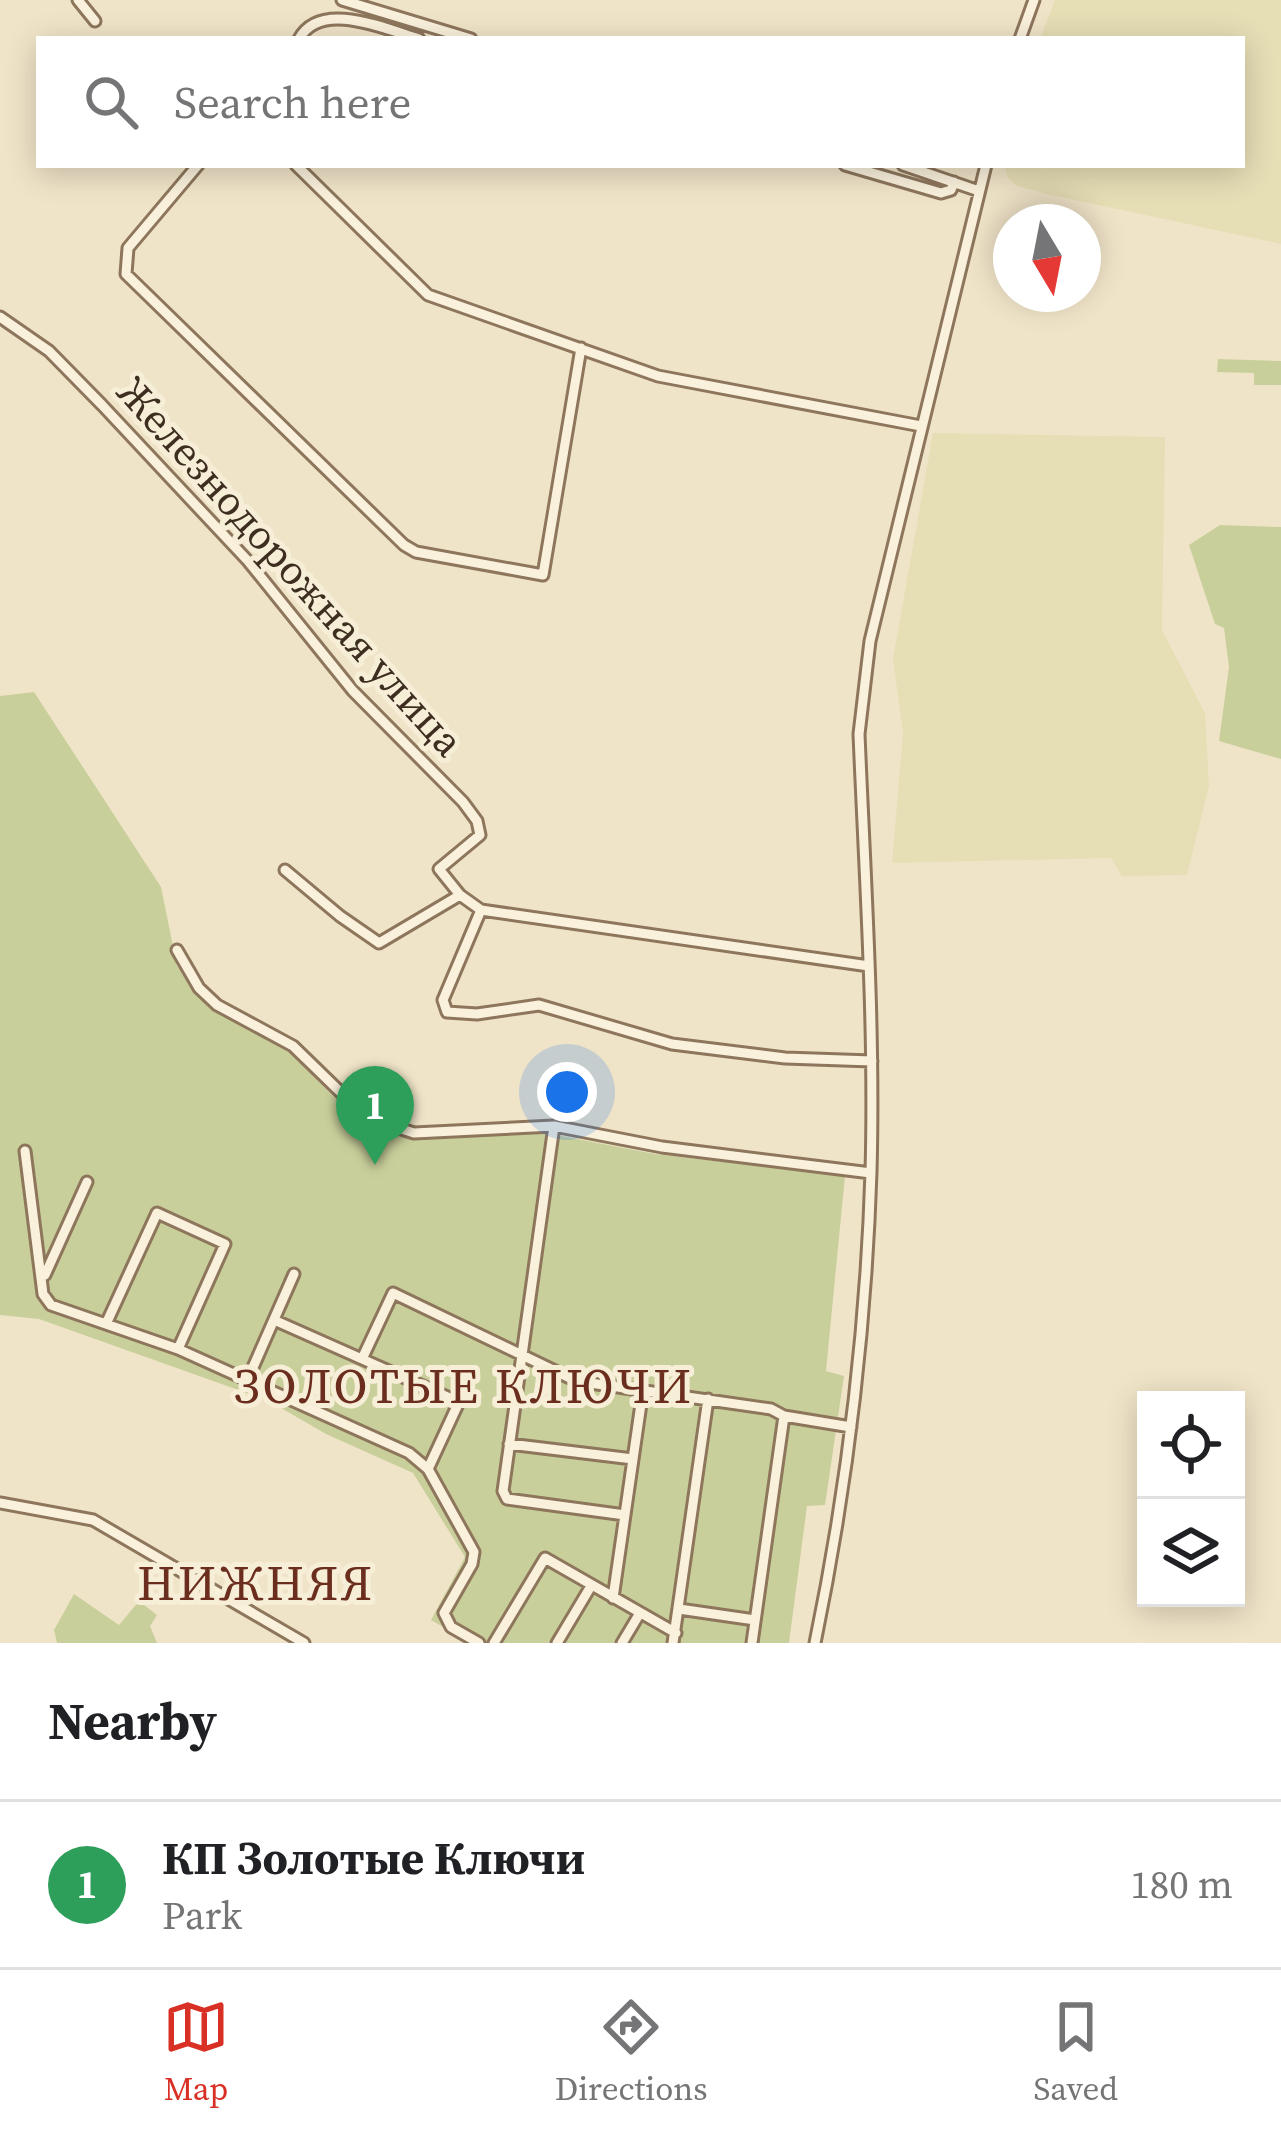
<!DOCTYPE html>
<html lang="en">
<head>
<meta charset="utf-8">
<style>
  body { margin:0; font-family:"Source Serif 4",serif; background:#f6f6f6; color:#202124 }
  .controls { position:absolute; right:36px; bottom:36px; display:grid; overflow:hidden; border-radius:0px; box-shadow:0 6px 30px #0003 }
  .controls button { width:108px; height:108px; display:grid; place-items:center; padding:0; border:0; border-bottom:3px solid #e0e0e0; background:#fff; color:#202124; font:60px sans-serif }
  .compass { position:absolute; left:993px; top:204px; width:108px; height:108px; border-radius:50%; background:#fff; box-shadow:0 6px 30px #0003; rotate:170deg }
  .you { position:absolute; left:567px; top:1092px; width:42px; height:42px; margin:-30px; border:9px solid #fff; border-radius:50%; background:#1a73e8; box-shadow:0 0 0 18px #1a73e833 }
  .badge { display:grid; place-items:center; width:78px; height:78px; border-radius:50%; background:#d93025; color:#fff; font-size:39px; font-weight:700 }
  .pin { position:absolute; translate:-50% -99px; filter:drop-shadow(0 3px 6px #0008) }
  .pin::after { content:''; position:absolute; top:63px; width:42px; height:36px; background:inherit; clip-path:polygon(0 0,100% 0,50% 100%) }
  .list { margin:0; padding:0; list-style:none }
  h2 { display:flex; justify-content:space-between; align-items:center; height:156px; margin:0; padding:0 48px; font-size:51px }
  h2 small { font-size:39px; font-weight:400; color:#757577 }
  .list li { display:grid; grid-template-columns:78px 1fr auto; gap:36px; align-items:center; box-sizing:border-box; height:168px; padding:0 48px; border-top:3px solid #e0e0e0 }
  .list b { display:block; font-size:45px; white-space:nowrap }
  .list p { margin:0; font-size:39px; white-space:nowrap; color:#757577 }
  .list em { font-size:39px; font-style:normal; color:#757577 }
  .icon { flex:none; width:66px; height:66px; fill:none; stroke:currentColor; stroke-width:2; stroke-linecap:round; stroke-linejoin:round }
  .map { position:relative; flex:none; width:1281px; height:1643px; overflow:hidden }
  .search { position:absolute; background:#fff; box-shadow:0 6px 30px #0003; left:36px; right:36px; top:36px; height:132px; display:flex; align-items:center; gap:30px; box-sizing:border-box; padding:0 42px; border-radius:0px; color:#757577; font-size:45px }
  .sheet { height:324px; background:#fff }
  nav { display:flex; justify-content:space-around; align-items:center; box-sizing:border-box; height:168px; border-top:3px solid #e0e0e0; background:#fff; font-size:33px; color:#757577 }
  nav a { display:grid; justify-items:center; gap:6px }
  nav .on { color:#d93025 }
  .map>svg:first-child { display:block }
  .farmland { fill:#e6deb5 }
  .green { fill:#c9cf9b }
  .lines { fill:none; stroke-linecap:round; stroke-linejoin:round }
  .minor-casing { stroke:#8d765c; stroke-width:15 }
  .minor { stroke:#faf1dc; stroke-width:9 }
  .labels { text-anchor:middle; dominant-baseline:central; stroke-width:10; stroke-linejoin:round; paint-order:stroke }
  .street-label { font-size:42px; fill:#3d2e20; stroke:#f7eed8 }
  .quarter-label { font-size:48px; letter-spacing:3px; fill:#6b2e1e; stroke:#f7eed8 }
</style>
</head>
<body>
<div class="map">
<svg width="1281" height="1643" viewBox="0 0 1281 1643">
  <rect width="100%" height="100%" fill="#f0e4c8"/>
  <!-- farmland -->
  <path class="farmland" d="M1055 0H1281V244L1047 194 1017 186 1008 178 1004 165H1242V39H1040Z
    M933 433 1165 437 1162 630 1205 713 1209 786 1187 875 1122 876 1111 858 892 863 903 733 893 659Z"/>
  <!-- green -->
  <path class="green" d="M1218 359 1281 361V385H1254V373L1217 372Z
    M1220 525 1281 527V759L1219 741 1229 667 1224 628 1215 624 1189 545Z
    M34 692 161 887 177 966 214 1008 285 1047 336 1099 369 1124 414 1139 546 1133 655 1154 845 1176 826 1371 844 1376 825 1505 807 1506 789 1643H471L431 1620 465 1557 413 1473 326 1434 269 1401 39 1319 0 1315V696Z
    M74 1594 119 1625 139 1601 157 1615 150 1626 157 1643H57L54 1630Z"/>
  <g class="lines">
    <defs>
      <path id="minor" d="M78 0 95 21
        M342 0 471 39
        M299 39C320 0 383 28 419 39
        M1020 39 1034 0
        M198 165 128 248 126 274 404 545 416 552 543 575 581 348
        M296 165 428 295 658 376 921 426
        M845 165 941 193 951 190 954 182
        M903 165 979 191
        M0 317 49 351 102 405 248 561 353 691 463 802 477 821 480 835 439 869 460 895 481 910 869 966
        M285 870 340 916 379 943 460 895
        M481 910 443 1000 447 1012 477 1014 539 1005 672 1044 785 1058 872 1061
        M177 950 199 988 217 1005 293 1046 367 1118 414 1133 554 1126 662 1147 871 1173
        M554 1126 503 1491 507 1499 625 1515
        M25 1151 43 1294 51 1305 178 1349 409 1453 428 1469 474 1552 472 1564 444 1613 451 1627 479 1643
        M45 1275 87 1182
        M274 1320 459 1402 428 1469
        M106 1324 157 1213 225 1244 178 1349
        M362 1359 393 1293 576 1381 771 1409 784 1416 851 1427
        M247 1381 294 1274
        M509 1444 633 1459
        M0 1503 93 1520 304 1643
        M613 1598 643 1390
        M679 1609 755 1620
        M494 1643 545 1558 676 1633
        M557 1643 591 1586
        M622 1643 640 1613
        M673 1643 708 1399
        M752 1643 784 1416
        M815 1643C847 1488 866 1330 871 1172 875 1026 865 880 859 734L870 641 986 165"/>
    </defs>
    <!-- minor casing -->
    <use href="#minor" class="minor-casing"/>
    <!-- minor -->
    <use href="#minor" class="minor"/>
  </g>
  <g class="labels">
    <!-- street labels -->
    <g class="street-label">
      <text transform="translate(291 566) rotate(48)">Железнодорожная улица</text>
    </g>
    <!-- quarter labels -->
    <g class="quarter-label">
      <text x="464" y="1386">ЗОЛОТЫЕ КЛЮЧИ</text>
      <text x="256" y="1583">НИЖНЯЯ</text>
    </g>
  </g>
</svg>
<div class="controls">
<button><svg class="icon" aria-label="locate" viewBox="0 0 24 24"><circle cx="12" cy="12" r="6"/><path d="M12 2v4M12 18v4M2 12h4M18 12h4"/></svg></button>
<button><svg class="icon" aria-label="layers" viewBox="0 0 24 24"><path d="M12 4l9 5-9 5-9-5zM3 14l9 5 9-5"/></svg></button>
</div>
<svg class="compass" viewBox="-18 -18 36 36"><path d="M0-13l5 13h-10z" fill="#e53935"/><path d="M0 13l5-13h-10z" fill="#757577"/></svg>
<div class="you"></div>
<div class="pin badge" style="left:375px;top:1165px;background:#2e9e5b">1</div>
<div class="search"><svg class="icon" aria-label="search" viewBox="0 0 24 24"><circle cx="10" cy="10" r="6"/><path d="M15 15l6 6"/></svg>Search here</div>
</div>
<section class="sheet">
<h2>Nearby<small></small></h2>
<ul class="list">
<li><span class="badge" style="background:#2e9e5b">1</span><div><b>КП Золотые Ключи</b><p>Park</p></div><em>180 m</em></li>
</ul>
</section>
<nav>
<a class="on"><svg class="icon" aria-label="map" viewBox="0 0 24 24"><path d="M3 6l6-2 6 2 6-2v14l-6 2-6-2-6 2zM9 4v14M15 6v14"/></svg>Map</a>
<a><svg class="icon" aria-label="directions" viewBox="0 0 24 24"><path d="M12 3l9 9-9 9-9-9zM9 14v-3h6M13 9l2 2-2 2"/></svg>Directions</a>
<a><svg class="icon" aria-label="saved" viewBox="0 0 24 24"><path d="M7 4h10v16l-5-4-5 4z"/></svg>Saved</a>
</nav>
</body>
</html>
